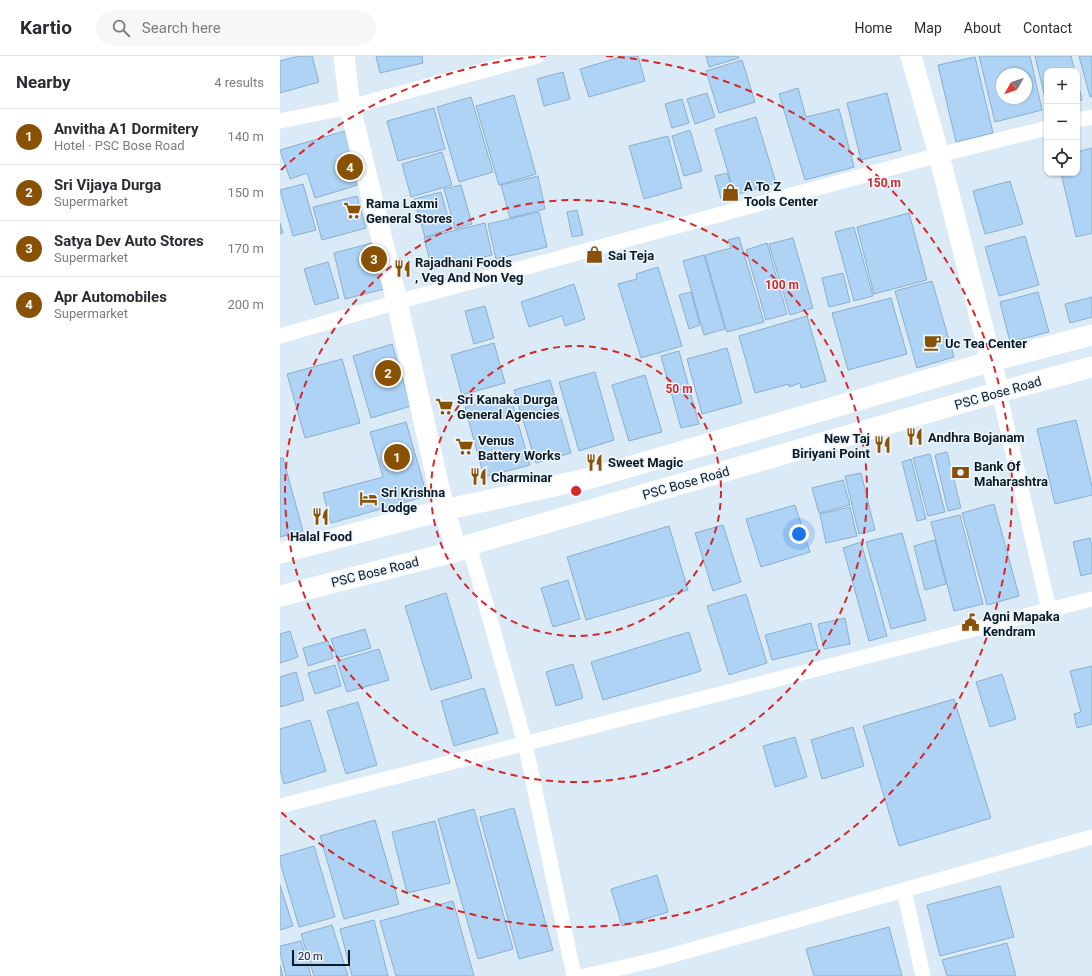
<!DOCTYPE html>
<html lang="en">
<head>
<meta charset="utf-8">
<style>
  body { margin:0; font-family:Roboto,sans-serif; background:#f7f7f7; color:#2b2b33 }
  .controls { position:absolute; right:12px; top:12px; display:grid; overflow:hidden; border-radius:8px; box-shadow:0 1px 3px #0004 }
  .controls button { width:36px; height:36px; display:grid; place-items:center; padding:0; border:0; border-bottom:1px solid #e1e1e2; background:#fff; color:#2b2b33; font:20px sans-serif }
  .compass { position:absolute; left:716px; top:12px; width:36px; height:36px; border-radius:50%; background:#fff; box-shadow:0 1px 3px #0004; rotate:230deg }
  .scale { position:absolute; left:12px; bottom:10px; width:58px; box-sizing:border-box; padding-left:4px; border:2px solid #0c1a26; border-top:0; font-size:11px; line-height:14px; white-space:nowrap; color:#0c1a26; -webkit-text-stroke:3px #eef6fd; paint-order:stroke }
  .you { position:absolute; left:519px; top:478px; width:14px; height:14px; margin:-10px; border:3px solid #fff; border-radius:50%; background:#1a73e8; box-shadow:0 0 0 6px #1a73e833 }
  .badge { display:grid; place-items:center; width:26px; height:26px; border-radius:50%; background:#895104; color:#fff; font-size:13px; font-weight:700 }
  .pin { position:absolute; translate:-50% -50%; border:2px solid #fff; box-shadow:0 1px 4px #0006 }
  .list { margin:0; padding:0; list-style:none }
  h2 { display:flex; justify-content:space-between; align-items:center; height:52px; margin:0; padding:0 16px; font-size:17px }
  h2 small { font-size:13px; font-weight:400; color:#7c7c81 }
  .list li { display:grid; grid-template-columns:26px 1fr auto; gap:12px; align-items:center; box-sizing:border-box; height:56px; padding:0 16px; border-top:1px solid #e1e1e2 }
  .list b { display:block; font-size:15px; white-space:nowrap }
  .list p { margin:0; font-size:13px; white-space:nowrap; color:#7c7c81 }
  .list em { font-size:13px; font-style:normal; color:#7c7c81 }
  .icon { flex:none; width:22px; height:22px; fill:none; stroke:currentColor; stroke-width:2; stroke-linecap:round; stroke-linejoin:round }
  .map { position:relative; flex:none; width:812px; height:920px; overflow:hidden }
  header { display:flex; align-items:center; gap:24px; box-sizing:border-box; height:56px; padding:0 20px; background:#fff; border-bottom:1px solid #e1e1e2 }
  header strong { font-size:19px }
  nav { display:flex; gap:22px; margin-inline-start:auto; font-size:14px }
  .search { width:280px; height:36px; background:#f7f7f7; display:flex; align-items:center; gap:10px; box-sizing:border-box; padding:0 14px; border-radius:22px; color:#7c7c81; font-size:15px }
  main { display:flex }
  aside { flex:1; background:#fff }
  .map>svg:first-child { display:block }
  .building { fill:#aed3f4; stroke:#8aafcf; fill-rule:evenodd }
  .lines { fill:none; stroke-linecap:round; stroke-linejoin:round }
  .street { stroke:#fff; stroke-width:15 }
  .secondary { stroke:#fff; stroke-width:21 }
  .ring { fill:none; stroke:#d62828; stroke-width:2; stroke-dasharray:7 5 }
  .labels { text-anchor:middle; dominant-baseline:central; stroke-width:3; stroke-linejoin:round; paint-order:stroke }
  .poi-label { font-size:13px; font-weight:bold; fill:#0c1a26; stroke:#eef6fd; text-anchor:start }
  .street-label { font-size:13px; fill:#0c1a26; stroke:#eef6fd }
  .centre { fill:#d62828; stroke:#eef6fd; stroke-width:2 }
  .ring-label { font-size:12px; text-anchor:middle; font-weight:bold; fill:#d62828; stroke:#eef6fd; stroke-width:3; stroke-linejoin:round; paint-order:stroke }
</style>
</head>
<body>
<header>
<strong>Kartio</strong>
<div class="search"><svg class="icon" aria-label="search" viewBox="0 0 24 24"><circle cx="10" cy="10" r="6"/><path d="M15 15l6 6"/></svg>Search here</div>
<nav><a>Home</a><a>Map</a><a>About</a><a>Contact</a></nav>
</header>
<main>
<aside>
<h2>Nearby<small>4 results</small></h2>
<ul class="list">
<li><span class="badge">1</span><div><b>Anvitha A1 Dormitery</b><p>Hotel · PSC Bose Road</p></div><em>140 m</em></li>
<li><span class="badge">2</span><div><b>Sri Vijaya Durga</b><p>Supermarket</p></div><em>150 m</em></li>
<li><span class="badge">3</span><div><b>Satya Dev Auto Stores</b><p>Supermarket</p></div><em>170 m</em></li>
<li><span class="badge">4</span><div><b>Apr Automobiles</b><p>Supermarket</p></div><em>200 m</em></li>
</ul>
</aside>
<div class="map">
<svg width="812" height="920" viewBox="0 0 812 920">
  <rect width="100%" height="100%" fill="#dbeaf7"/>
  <!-- building -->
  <path class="building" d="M19 0H32L39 26 0 37V5Z
    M96 0H142L143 7 100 17Z
    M344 0H358L365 25 309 41 300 13Z
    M426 0H458L459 2 429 11Z
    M699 0H750L762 54 715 66ZM722 18H746V42H722Z
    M755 0H791L795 15H767V50Z
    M799 0H812V40L810 41Z
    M695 1 713 77 676 86 658 9Z
    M462 4 475 46 439 57 426 15Z
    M283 16 290 43 264 50 257 23Z
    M797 23 802 44 797 45Z
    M518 32 526 61 559 53 574 111 525 124 499 38Z
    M427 37 435 61 415 68 407 43Z
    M607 37 621 94 581 104 567 47Z
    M234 39 256 118 219 129 196 50Z
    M191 41 213 116 179 126 157 51Z
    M402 43 409 67 392 72 385 48Z
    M154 52 165 93 118 105 107 65Z
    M476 61 496 127 455 139 435 73Z
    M410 74 422 115 404 120 392 80Z
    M65 75 81 128 35 142 27 117 10 123 0 94Z
    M388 80 402 132 364 143 349 90Z
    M812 92V177L796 181 781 117H797V96Z
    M162 96 172 129 131 141 122 108Z
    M447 117 454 139 441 143 435 120Z
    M258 120 265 153 230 162 221 129Z
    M730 125 743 168 705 178 693 135Z
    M23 128 36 174 13 180 0 134Z
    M181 129 192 168 175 173 164 133Z
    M161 136 171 173 145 181 134 143Z
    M77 140 86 172 42 184 33 151Z
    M297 154 303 179 292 181 287 156Z
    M259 156 267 191 216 203 208 168Z
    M629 157 647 224 594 238 577 171Z
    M0 167 3 177 0 178Z
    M205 167 212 199 152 213 144 182Z
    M574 171 593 240 574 245 555 176Z
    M745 180 759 229 719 240 705 191Z
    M459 181 484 266 447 276 425 199 451 192 448 184Z
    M513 182 533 252 510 259 489 188Z
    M92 187 104 233 65 243 54 197Z
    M487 187 507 258 486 264 466 194Z
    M424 199 445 273 424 279 403 205Z
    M48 206 59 242 35 249 24 213Z
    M378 211 402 290 361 302 338 228 357 223 356 218Z
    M563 217 570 246 549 251 542 222Z
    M652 225 674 301 637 312 615 235Z
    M294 228 305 263 285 270 282 260 249 271 241 246Z
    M411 236 420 269 409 273 399 239Z
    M758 236 769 276 730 286 720 246Z
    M812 241V261L790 267 785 248Z
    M611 242 627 298 568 314 552 257Z
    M205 250 214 282 194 288 185 255Z
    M527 260 546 325 521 332 520 327 509 331V328L475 337 459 280Z
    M214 287 225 327 182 339 171 299Z
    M112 288 131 350 91 362 73 300Z
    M447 292 462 347 422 358 407 303Z
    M399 295 419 368 401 372 381 300Z
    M62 303 80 367 25 382 7 318Z
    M315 316 334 384 299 395 279 326Z
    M365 319 382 376 349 385 332 329Z
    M270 324 291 397 256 407 234 334Z
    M230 339 250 409 204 421 185 351Z
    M796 364 812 430V439L775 448 757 373Z
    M126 366 147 440 51 467 43 437 103 421 90 376Z
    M667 396 681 452 668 455 655 399Z
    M650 398 665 456 648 460 633 402Z
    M0 402H3L23 475 0 481Z
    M631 403 646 463 637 465 622 406Z
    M581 417 595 474 579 478 565 420Z
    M563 424 570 449 539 457 532 432Z
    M714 448 739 540 707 549 682 457Z
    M515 449 530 496 481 511 466 463Z
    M570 451 577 480 546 487 540 458Z
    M680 459 703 548 674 555 651 466Z
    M443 469 461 526 433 535 415 477Z
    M389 470 408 534 306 564 287 501Z
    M622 477 646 564 611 573 586 486Z
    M810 482 812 490V517L801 520 793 486Z
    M655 484 666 528 645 534 634 490Z
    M581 486 607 580 589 585 563 492Z
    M288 524 300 563 273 571 261 532Z
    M166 537 192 622 151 634 125 550Z
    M466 538 487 607 449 619 427 550Z
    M565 562 570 588 544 593 538 568Z
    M531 567 538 593 492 604 485 579Z
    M85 573 91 592 57 602 51 583Z
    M10 575 18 601 0 607V578Z
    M409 576 421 615 323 644 311 606Z
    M48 585 53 602 28 610 23 592Z
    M99 593 109 624 67 636 57 605Z
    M293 608 303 642 276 650 266 616Z
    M55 609 61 630 35 638 28 617Z
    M812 610V668L797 672 794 658 801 656 790 615Z
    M16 616 24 644 0 651V621Z
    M722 618 736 663 710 671 696 626Z
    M204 632 218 677 174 690 161 645Z
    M674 643 711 762 619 790 583 670Z
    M78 646 97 709 66 718 47 655Z
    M30 664 46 715 4 728 0 713V673Z
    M573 671 584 710 542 723 531 684Z
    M515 681 527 721 495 731 483 690Z
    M234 752 273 894 239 903 200 761Z
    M194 753 233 893 198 903 158 763Z
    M95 764 119 848 64 863 40 780Z
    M155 765 170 827 127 837 112 776Z
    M34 790 55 861 19 871 0 806V800Z
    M377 819 388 856 342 870 331 833Z
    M0 829 13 870 0 874Z
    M720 830 734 881 660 900 647 849Z
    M173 845 194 920H116L100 865Z
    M94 864 108 920H72L60 873Z
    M52 869 68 920H34L21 878Z
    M609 871 622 920H534L526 893Z
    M21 885 31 920H6L0 896V890Z
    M727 887 736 920H667L662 904Z
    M0 909 3 920H0Z"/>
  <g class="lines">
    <!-- street -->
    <path class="street" d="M797 64 812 61
      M0 65 70 51 257 0
      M0 280 117 246 659 99 767 72
      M719 336 769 554
      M189 489 245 687 294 920
      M0 750 812 543
      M624 834 643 920
      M305 920 379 903 812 781"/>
    <!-- secondary -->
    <path class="secondary" d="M64 0 70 51 117 246 164 454 177 495
      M631 0 659 99 719 336
      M0 497 164 454 311 422 712 305 812 279
      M0 540 177 495 189 489 719 336 812 311"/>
  </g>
  <!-- distance rings -->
  <g class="ring">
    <circle cx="296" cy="435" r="145"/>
    <circle cx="296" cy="435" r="291"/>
    <path d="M1 114A436 436 0 0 1 266 0M326 0A436 436 0 1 1 1 756"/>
  </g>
  <!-- icons -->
  <defs>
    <symbol id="shop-bare" viewBox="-9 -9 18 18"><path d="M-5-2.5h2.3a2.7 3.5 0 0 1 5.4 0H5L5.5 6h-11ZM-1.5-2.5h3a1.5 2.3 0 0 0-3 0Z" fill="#895104" stroke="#eef6fd" stroke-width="2.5" paint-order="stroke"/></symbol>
    <symbol id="supermarket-bare" viewBox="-9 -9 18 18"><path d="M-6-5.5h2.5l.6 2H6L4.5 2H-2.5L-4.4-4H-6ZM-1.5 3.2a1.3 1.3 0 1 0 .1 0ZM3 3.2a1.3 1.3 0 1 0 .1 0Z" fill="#895104" stroke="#eef6fd" stroke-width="2.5" paint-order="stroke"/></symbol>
    <symbol id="restaurant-bare" viewBox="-9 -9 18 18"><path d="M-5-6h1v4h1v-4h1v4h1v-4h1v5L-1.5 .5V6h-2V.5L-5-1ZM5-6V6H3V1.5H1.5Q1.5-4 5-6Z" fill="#895104" stroke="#eef6fd" stroke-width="2.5" paint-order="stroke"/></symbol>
    <symbol id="cafe-bare" viewBox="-9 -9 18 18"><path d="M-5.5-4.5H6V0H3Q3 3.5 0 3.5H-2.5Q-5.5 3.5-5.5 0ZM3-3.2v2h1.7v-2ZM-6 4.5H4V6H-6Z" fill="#895104" stroke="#eef6fd" stroke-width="2.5" paint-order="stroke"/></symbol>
    <symbol id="bank-bare" viewBox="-9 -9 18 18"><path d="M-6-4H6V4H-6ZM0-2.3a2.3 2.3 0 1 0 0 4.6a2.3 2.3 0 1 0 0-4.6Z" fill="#895104" stroke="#eef6fd" stroke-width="2.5" paint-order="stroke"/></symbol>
    <symbol id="hotel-bare" viewBox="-9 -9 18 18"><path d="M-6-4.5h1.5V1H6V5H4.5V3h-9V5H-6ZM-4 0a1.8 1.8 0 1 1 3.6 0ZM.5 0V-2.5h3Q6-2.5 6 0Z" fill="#895104" stroke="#eef6fd" stroke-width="2.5" paint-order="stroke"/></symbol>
    <symbol id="civic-bare" viewBox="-9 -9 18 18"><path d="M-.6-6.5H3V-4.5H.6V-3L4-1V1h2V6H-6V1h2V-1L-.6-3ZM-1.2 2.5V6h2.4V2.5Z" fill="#895104" stroke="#eef6fd" stroke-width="2.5" paint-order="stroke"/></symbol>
  </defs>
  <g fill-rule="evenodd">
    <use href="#shop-bare" x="438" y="124" width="25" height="25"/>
    <use href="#supermarket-bare" x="60" y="142" width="25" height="25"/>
    <use href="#shop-bare" x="302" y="186" width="25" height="25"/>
    <use href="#restaurant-bare" x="110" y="200" width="25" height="25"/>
    <use href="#cafe-bare" x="640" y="274" width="25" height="25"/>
    <use href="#supermarket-bare" x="152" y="338" width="25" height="25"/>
    <use href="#restaurant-bare" x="622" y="368" width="25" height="25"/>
    <use href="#restaurant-bare" x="590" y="376" width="25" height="25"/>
    <use href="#supermarket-bare" x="172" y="378" width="25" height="25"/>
    <use href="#restaurant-bare" x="302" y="394" width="25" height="25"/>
    <use href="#bank-bare" x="668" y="404" width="25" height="25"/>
    <use href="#restaurant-bare" x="186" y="408" width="25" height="25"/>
    <use href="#hotel-bare" x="76" y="430" width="25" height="25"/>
    <use href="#restaurant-bare" x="28" y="448" width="25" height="25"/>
    <use href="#civic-bare" x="678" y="554" width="25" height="25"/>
  </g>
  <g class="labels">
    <!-- poi labels -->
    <g class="poi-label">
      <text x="464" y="130">A To Z<tspan x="464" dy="15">Tools Center</tspan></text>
      <text x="86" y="147">Rama Laxmi<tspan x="86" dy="15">General Stores</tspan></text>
      <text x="328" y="199">Sai Teja</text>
      <text x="135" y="206">Rajadhani Foods<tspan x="135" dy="15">, Veg And Non Veg</tspan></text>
      <text x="665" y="287">Uc Tea Center</text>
      <text x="177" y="343">Sri Kanaka Durga<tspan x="177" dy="15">General Agencies</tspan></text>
      <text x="648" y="381">Andhra Bojanam</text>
      <text x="590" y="382" text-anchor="end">New Taj<tspan x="590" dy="15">Biriyani Point</tspan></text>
      <text x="198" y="384">Venus<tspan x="198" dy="15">Battery Works</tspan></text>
      <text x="328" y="406">Sweet Magic</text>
      <text x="694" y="410">Bank Of<tspan x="694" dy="15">Maharashtra</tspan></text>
      <text x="211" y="421">Charminar</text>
      <text x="101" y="436">Sri Krishna<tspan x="101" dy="15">Lodge</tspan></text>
      <text x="41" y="480" text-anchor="middle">Halal Food</text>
      <text x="703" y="560">Agni Mapaka<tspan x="703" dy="15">Kendram</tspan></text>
    </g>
    <!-- street labels -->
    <g class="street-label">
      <text transform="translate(718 337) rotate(-16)">PSC Bose Road</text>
      <text transform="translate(406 427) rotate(-16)">PSC Bose Road</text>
      <text transform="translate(95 516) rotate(-14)">PSC Bose Road</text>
    </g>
  </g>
  <circle cx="296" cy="435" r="6" class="centre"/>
  <g class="ring-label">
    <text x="604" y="131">150 m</text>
    <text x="502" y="233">100 m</text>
    <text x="399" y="337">50 m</text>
  </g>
</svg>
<div class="controls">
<button>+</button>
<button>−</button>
<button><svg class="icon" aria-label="locate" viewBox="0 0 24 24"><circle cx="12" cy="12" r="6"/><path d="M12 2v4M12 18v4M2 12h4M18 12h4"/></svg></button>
</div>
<svg class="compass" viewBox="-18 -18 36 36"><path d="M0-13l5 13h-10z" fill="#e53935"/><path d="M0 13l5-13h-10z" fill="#7c7c81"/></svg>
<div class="scale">20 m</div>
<div class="you"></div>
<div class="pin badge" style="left:117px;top:401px">1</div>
<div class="pin badge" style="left:108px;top:317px">2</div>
<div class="pin badge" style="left:94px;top:203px">3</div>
<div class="pin badge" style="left:70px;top:111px">4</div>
</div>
</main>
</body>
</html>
